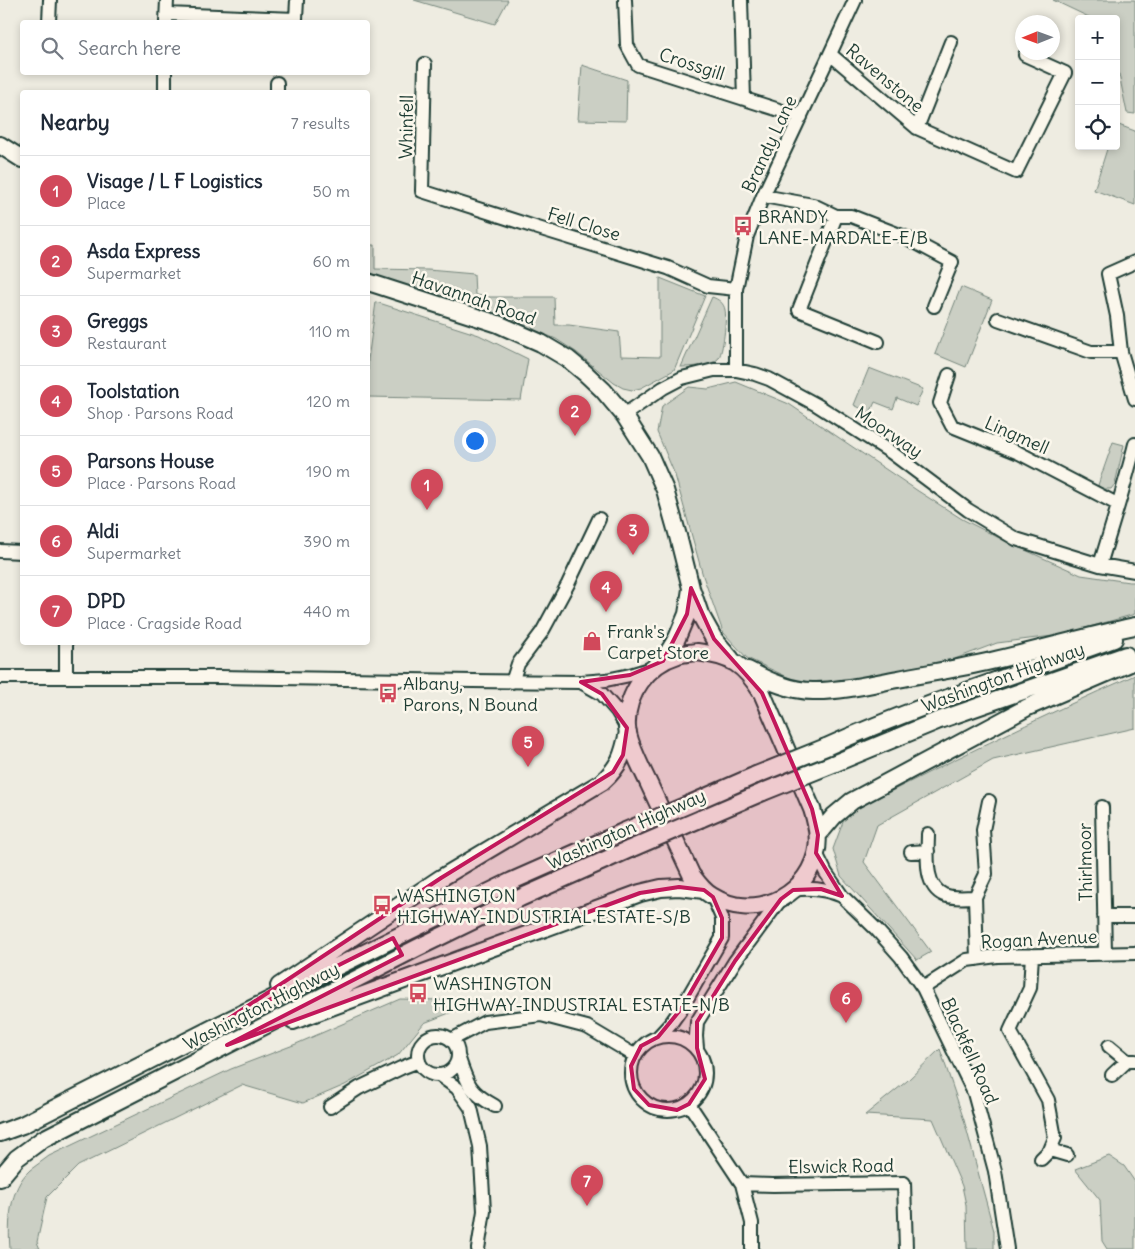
<!DOCTYPE html>
<html lang="en">
<head>
<meta charset="utf-8">
<style>
  body { margin:0; font-family:Delius,sans-serif; background:#f6f6f7; color:#1f2937 }
  .controls { position:absolute; right:15px; top:15px; display:grid; overflow:hidden; border-radius:5px; box-shadow:0 2px 8px #0003 }
  .controls button { width:45px; height:45px; display:grid; place-items:center; padding:0; border:0; border-bottom:1px solid #e0e1e3; background:#fff; color:#1f2937; font:25px sans-serif }
  .compass { position:absolute; left:1015px; top:15px; width:45px; height:45px; border-radius:50%; background:#fff; box-shadow:0 2px 8px #0003; rotate:269deg }
  .you { position:absolute; left:474px; top:440px; width:18px; height:18px; margin:-12px; border:4px solid #fff; border-radius:50%; background:#1a73e8; box-shadow:0 0 0 8px #1a73e833 }
  .badge { display:grid; place-items:center; width:32px; height:32px; border-radius:50%; background:#d1495b; color:#fff; font-size:16px; font-weight:700 }
  .pin { position:absolute; translate:-50% -41px; filter:drop-shadow(0 1px 2px #0008) }
  .pin::after { content:''; position:absolute; top:26px; width:18px; height:15px; background:inherit; clip-path:polygon(0 0,100% 0,50% 100%) }
  .list { margin:0; padding:0; list-style:none }
  h2 { display:flex; justify-content:space-between; align-items:center; height:65px; margin:0; padding:0 20px; font-size:21px }
  h2 small { font-size:16px; font-weight:400; color:#747a83 }
  .list li { display:grid; grid-template-columns:32px 1fr auto; gap:15px; align-items:center; box-sizing:border-box; height:70px; padding:0 20px; border-top:1px solid #e0e1e3 }
  .list b { display:block; font-size:19px; white-space:nowrap }
  .list p { margin:0; font-size:16px; white-space:nowrap; color:#747a83 }
  .list em { font-size:16px; font-style:normal; color:#747a83 }
  .icon { flex:none; width:28px; height:28px; fill:none; stroke:currentColor; stroke-width:2; stroke-linecap:round; stroke-linejoin:round }
  .map { position:relative; flex:none; width:1135px; height:1249px; overflow:hidden }
  .search { position:absolute; background:#fff; box-shadow:0 2px 8px #0003; left:20px; top:20px; width:350px; height:55px; display:flex; align-items:center; gap:12px; box-sizing:border-box; padding:0 18px; border-radius:5px; color:#747a83; font-size:19px }
  .panel { position:absolute; background:#fff; box-shadow:0 2px 8px #0003; left:20px; top:90px; width:350px; height:555px; border-radius:5px }
  .map>svg:first-child { display:block }
  .green { fill:#cbcfc4; stroke:#75867c }
  .lines { fill:none; stroke-linecap:round; stroke-linejoin:round }
  .minor-casing { stroke:#1f3d34; stroke-width:16 }
  .major-casing { stroke:#1f3d34; stroke-width:20 }
  .minor { stroke:#fbf7ec; stroke-width:12 }
  .major { stroke:#fbf7ec; stroke-width:16 }
  .major-bridge-casing { stroke:#1f3d34; stroke-width:20; stroke-linecap:butt }
  .major-bridge { stroke:#fbf7ec; stroke-width:16 }
  .marked { fill:#c2185b; fill-opacity:0.2; stroke:#c2185b; stroke-width:4; stroke-linejoin:round }
  .labels { text-anchor:middle; dominant-baseline:central; stroke-width:5; stroke-linejoin:round; paint-order:stroke }
  .street-label { font-size:18px; fill:#1f3d34; stroke:#fbf7ec }
  .poi-label { font-size:18px; fill:#1f3d34; stroke:#fbf7ec; text-anchor:start }
</style>
</head>
<body>
<div class="map">
<svg width="1135" height="1249" viewBox="0 0 1135 1249">
  <rect width="100%" height="100%" fill="#eeece1"/>
  <filter id="ink" filterUnits="userSpaceOnUse"><feTurbulence type="fractalNoise" baseFrequency=".02" numOctaves="2"/><feDisplacementMap in="SourceGraphic" scale="10" xChannelSelector="R" yChannelSelector="G"/><feConvolveMatrix kernelMatrix="1 2 1 2 8 2 1 2 1" color-interpolation-filters="sRGB"/></filter>
  <g filter="url(#ink)">
    <!-- green -->
    <path class="green" d="M414 0H508L495 24Z
      M1053 0H1135V114L1127 113 1119 74 1116 72V19H1093Z
      M582 65 627 80 626 121 578 120Z
      M1116 124 1135 131V205L1094 190 1108 146H1116Z
      M368 245H375V269L428 270 474 274 475 295 490 297H554L555 325H569L619 332 621 356 660 357V278L705 296 674 370 641 388 632 390 623 388 614 383 576 352 556 339 508 319 368 273Z
      M961 287 992 300 966 367 935 354Z
      M712 297C718 299 724 303 725 310 727 317 723 354 718 359 711 366 691 367 681 367Z
      M376 302 479 335 528 359 521 400 368 397V360Z
      M869 368 923 389 916 406 897 398 893 409 875 402 870 413 854 405Z
      M736 382 789 404 918 491 962 519 1005 541 1081 575 1129 582H1135V614L1061 635 997 643 944 663 898 672 831 683 798 682 747 658 723 632 703 576 675 475 657 432 662 406 689 387 708 389Z
      M1113 442 1124 445 1115 484 1111 489H1102L1098 485Z
      M1135 675V728L993 760 877 825 864 862 931 952 917 960 841 876 833 849 846 814C941 766 1037 718 1135 675Z
      M400 999 480 1001 424 1023 398 1055 345 1085 303 1103 242 1085 78 1166 47 1197 37 1242 40 1249H10C8 1223 9 1189 30 1170 36 1165 43 1161 49 1156L231 1069 296 1044Z
      M940 1049 964 1120 994 1231V1249H967L966 1205 962 1186 933 1119 865 1115 907 1081Z
      M1109 1156 1124 1166 1135 1182V1249H1107L1102 1241 1100 1200 1075 1169Z"/>
    <g class="lines">
      <defs>
        <path id="minor" d="M625 0 627 45 638 65 801 117
          M741 0 744 99
          M167 14 296 19 297 0
          M49 22 50 0
          M166 22 167 0
          M830 54 917 128 1016 172 1065 73 1025 55
          M425 64 422 191 538 228 668 268 708 286 736 289
          M165 92V72
          M277 92V83
          M917 128 951 42
          M763 196 813 205 836 216H851L905 237 952 262 934 306
          M836 216 799 310 878 342
          M1135 262 1108 274 1117 316 1121 352 1135 399
          M998 319 1091 352H1121
          M736 370V289L747 236 763 196 830 54 855 0
          M949 375 940 403 952 426 1019 453 1117 504
          M624 415 663 388 682 378 714 370H736L755 374 769 379 817 405 892 453 968 510 1016 539 1100 565 1135 571
          M0 551 22 552
          M1100 565C1112 525 1125 485 1135 444
          M0 677H220L473 681 581 682 606 680 630 675 653 668
          M66 677V642
          M512 682 518 664 542 632 568 584 599 519
          M581 682 602 694 617 711 627 728
          M1102 807 1105 953
          M928 834C928 853 923 886 944 895 954 899 965 897 975 897
          M911 852 928 851
          M816 853 826 873 842 896 876 929 901 957 923 988 974 1093 995 1171 1007 1249
          M793 890C811 887 826 889 842 896
          M1104 916H1135
          M1032 955 1030 988 1010 1031 1048 1100 1055 1138 1050 1150 1041 1159
          M977 959 975 897 986 874 983 830 989 801
          M923 988 967 960 997 956 1135 953
          M418 1055a20 20 0 1 1 40 0a20 20 0 1 1-40 0Z
          M631 1073a37 37 0 1 1 74 0a37 37 0 1 1-74 0Z
          M658 1037 671 1023 681 1009 722 938V918L713 897
          M451 1040 485 1022 541 1015 587 1027 634 1055
          M1109 1046 1127 1061
          M697 1048 696 1036 697 1022 735 961 781 899
          M458 1056C467 1083 469 1092 495 1106
          M439 1075 457 1088 471 1108 480 1146 484 1211 478 1249
          M1112 1075 1127 1061H1135
          M689 1104 742 1184 752 1223V1249
          M330 1107 359 1088 401 1068 419 1061
          M1050 1150 1067 1155
          M742 1184 773 1185 904 1183 906 1249"/>
        <path id="major" d="M0 145 22 159
          M368 282 498 324 541 343 568 359 585 373 603 390 624 415 650 456 665 490 678 536 691 588 700 614 714 639 731 659
          M697 652C731 656 744 664 762 693L812 809C817 824 820 839 816 854 804 899 752 921 712 896 703 891 697 882 691 874 677 844 663 814 649 784 642 769 628 743 627 727 625 694 648 664 678 655 684 653 691 653 697 652Z
          M663 661 677 638 687 614 691 589
          M748 670C769 681 792 692 816 691 843 691 871 684 898 679 929 673 961 668 991 661 1039 650 1087 636 1135 626
          M826 747C919 705 1017 674 1114 639
          M833 764 937 721 1126 655
          M692 803 756 775
          M700 819 763 792
          M818 835 834 816 852 801 1028 707 1135 661
          M279 986 441 878 602 782C620 766 623 755 628 732
          M293 1021 640 893 661 888 679 887 704 890
          M0 1133 22 1125 219 1025 409 931 512 881 623 832
          M0 1178 17 1158 43 1139 417 948 520 898 630 849"/>
      </defs>
      <!-- minor casing -->
      <use href="#minor" class="minor-casing"/>
      <!-- major casing -->
      <use href="#major" class="major-casing"/>
      <!-- minor -->
      <use href="#minor" class="minor"/>
      <!-- major -->
      <use href="#major" class="major"/>
      <defs>
        <path id="major-bridge" d="M756 775 826 747
          M763 792 833 764
          M623 832 692 803
          M630 849 700 819"/>
      </defs>
      <!-- major-bridge casing -->
      <use href="#major-bridge" class="major-bridge-casing"/>
      <!-- major-bridge -->
      <use href="#major-bridge" class="major-bridge"/>
    </g>
  </g>
  <!-- marked area -->
  <path class="marked" d="M691 588 714 639 762 693 812 809 818 835 816 853 842 896 821 889 793 890 781 899 735 961 697 1022V1048L705 1079 689 1104 677 1110 649 1105 634 1089 631 1066 641 1046 658 1037 681 1009 722 938V918L713 897 704 890 679 887 640 893 227 1045 402 955 393 938 219 1025 441 878 613 772 623 755 627 728 602 694 581 682 630 675 663 661 687 614Z"/>
  <!-- icons -->
  <defs>
    <symbol id="bus-bare" viewBox="-9 -9 18 18"><path d="M-5-6H5V4H4V6H2V4H-2V6H-4V4H-5ZM-3.5-4V0h7V-4ZM-3.5 1.2v1.5H-2V1.2ZM2 1.2v1.5H3.5V1.2Z" fill="#d1495b" stroke="#fbf7ec" stroke-width="2.5" paint-order="stroke"/></symbol>
    <symbol id="shop-bare" viewBox="-9 -9 18 18"><path d="M-5-2.5h2.3a2.7 3.5 0 0 1 5.4 0H5L5.5 6h-11ZM-1.5-2.5h3a1.5 2.3 0 0 0-3 0Z" fill="#d1495b" stroke="#fbf7ec" stroke-width="2.5" paint-order="stroke"/></symbol>
  </defs>
  <g fill-rule="evenodd">
    <use href="#bus-bare" x="729" y="212" width="28" height="28"/>
    <use href="#shop-bare" x="578" y="627" width="28" height="28"/>
    <use href="#bus-bare" x="374" y="679" width="28" height="28"/>
    <use href="#bus-bare" x="368" y="891" width="28" height="28"/>
    <use href="#bus-bare" x="404" y="979" width="28" height="28"/>
  </g>
  <g class="labels">
    <!-- street labels -->
    <g class="street-label">
      <text transform="translate(692 64) rotate(18)">Crossgill</text>
      <text transform="translate(885 78) rotate(40)">Ravenstone</text>
      <text transform="translate(406 127) rotate(-89)">Whinfell</text>
      <text transform="translate(769 144) rotate(-65)">Brandy Lane</text>
      <text transform="translate(584 224) rotate(17)">Fell Close</text>
      <text transform="translate(474 298) rotate(19)">Havannah Road</text>
      <text transform="translate(889 432) rotate(34)">Moorway</text>
      <text transform="translate(1017 435) rotate(24)">Lingmell</text>
      <text transform="translate(1003 677) rotate(-20)">Washington Highway</text>
      <text transform="translate(626 829) rotate(-24)">Washington Highway</text>
      <text transform="translate(1085 862) rotate(-91)">Thirlmoor</text>
      <text transform="translate(1039 939) rotate(-3)">Rogan Avenue</text>
      <text transform="translate(261 1006) rotate(-27)">Washington Highway</text>
      <text transform="translate(970 1051) rotate(66)">Blackfell Road</text>
      <text transform="translate(841 1166) rotate(-1)">Elswick Road</text>
    </g>
    <!-- poi labels -->
    <g class="poi-label">
      <text x="758" y="216">BRANDY<tspan x="758" dy="21">LANE-MARDALE-E/B</tspan></text>
      <text x="607" y="631">Frank's<tspan x="607" dy="21">Carpet Store</tspan></text>
      <text x="403" y="683">Albany,<tspan x="403" dy="21">Parons, N Bound</tspan></text>
      <text x="397" y="895">WASHINGTON<tspan x="397" dy="21">HIGHWAY-INDUSTRIAL ESTATE-S/B</tspan></text>
      <text x="433" y="983">WASHINGTON<tspan x="433" dy="21">HIGHWAY-INDUSTRIAL ESTATE-N/B</tspan></text>
    </g>
  </g>
</svg>
<div class="controls">
<button>+</button>
<button>−</button>
<button><svg class="icon" aria-label="locate" viewBox="0 0 24 24"><circle cx="12" cy="12" r="6"/><path d="M12 2v4M12 18v4M2 12h4M18 12h4"/></svg></button>
</div>
<svg class="compass" viewBox="-18 -18 36 36"><path d="M0-13l5 13h-10z" fill="#e53935"/><path d="M0 13l5-13h-10z" fill="#747a83"/></svg>
<div class="you"></div>
<div class="pin badge" style="left:427px;top:510px">1</div>
<div class="pin badge" style="left:575px;top:436px">2</div>
<div class="pin badge" style="left:633px;top:555px">3</div>
<div class="pin badge" style="left:606px;top:612px">4</div>
<div class="pin badge" style="left:528px;top:767px">5</div>
<div class="pin badge" style="left:846px;top:1023px">6</div>
<div class="pin badge" style="left:587px;top:1206px">7</div>
<div class="search"><svg class="icon" aria-label="search" viewBox="0 0 24 24"><circle cx="10" cy="10" r="6"/><path d="M15 15l6 6"/></svg>Search here</div>
<section class="panel">
<h2>Nearby<small>7 results</small></h2>
<ul class="list">
<li><span class="badge">1</span><div><b>Visage / L F Logistics</b><p>Place</p></div><em>50 m</em></li>
<li><span class="badge">2</span><div><b>Asda Express</b><p>Supermarket</p></div><em>60 m</em></li>
<li><span class="badge">3</span><div><b>Greggs</b><p>Restaurant</p></div><em>110 m</em></li>
<li><span class="badge">4</span><div><b>Toolstation</b><p>Shop · Parsons Road</p></div><em>120 m</em></li>
<li><span class="badge">5</span><div><b>Parsons House</b><p>Place · Parsons Road</p></div><em>190 m</em></li>
<li><span class="badge">6</span><div><b>Aldi</b><p>Supermarket</p></div><em>390 m</em></li>
<li><span class="badge">7</span><div><b>DPD</b><p>Place · Cragside Road</p></div><em>440 m</em></li>
</ul>
</section>
</div>
</body>
</html>
